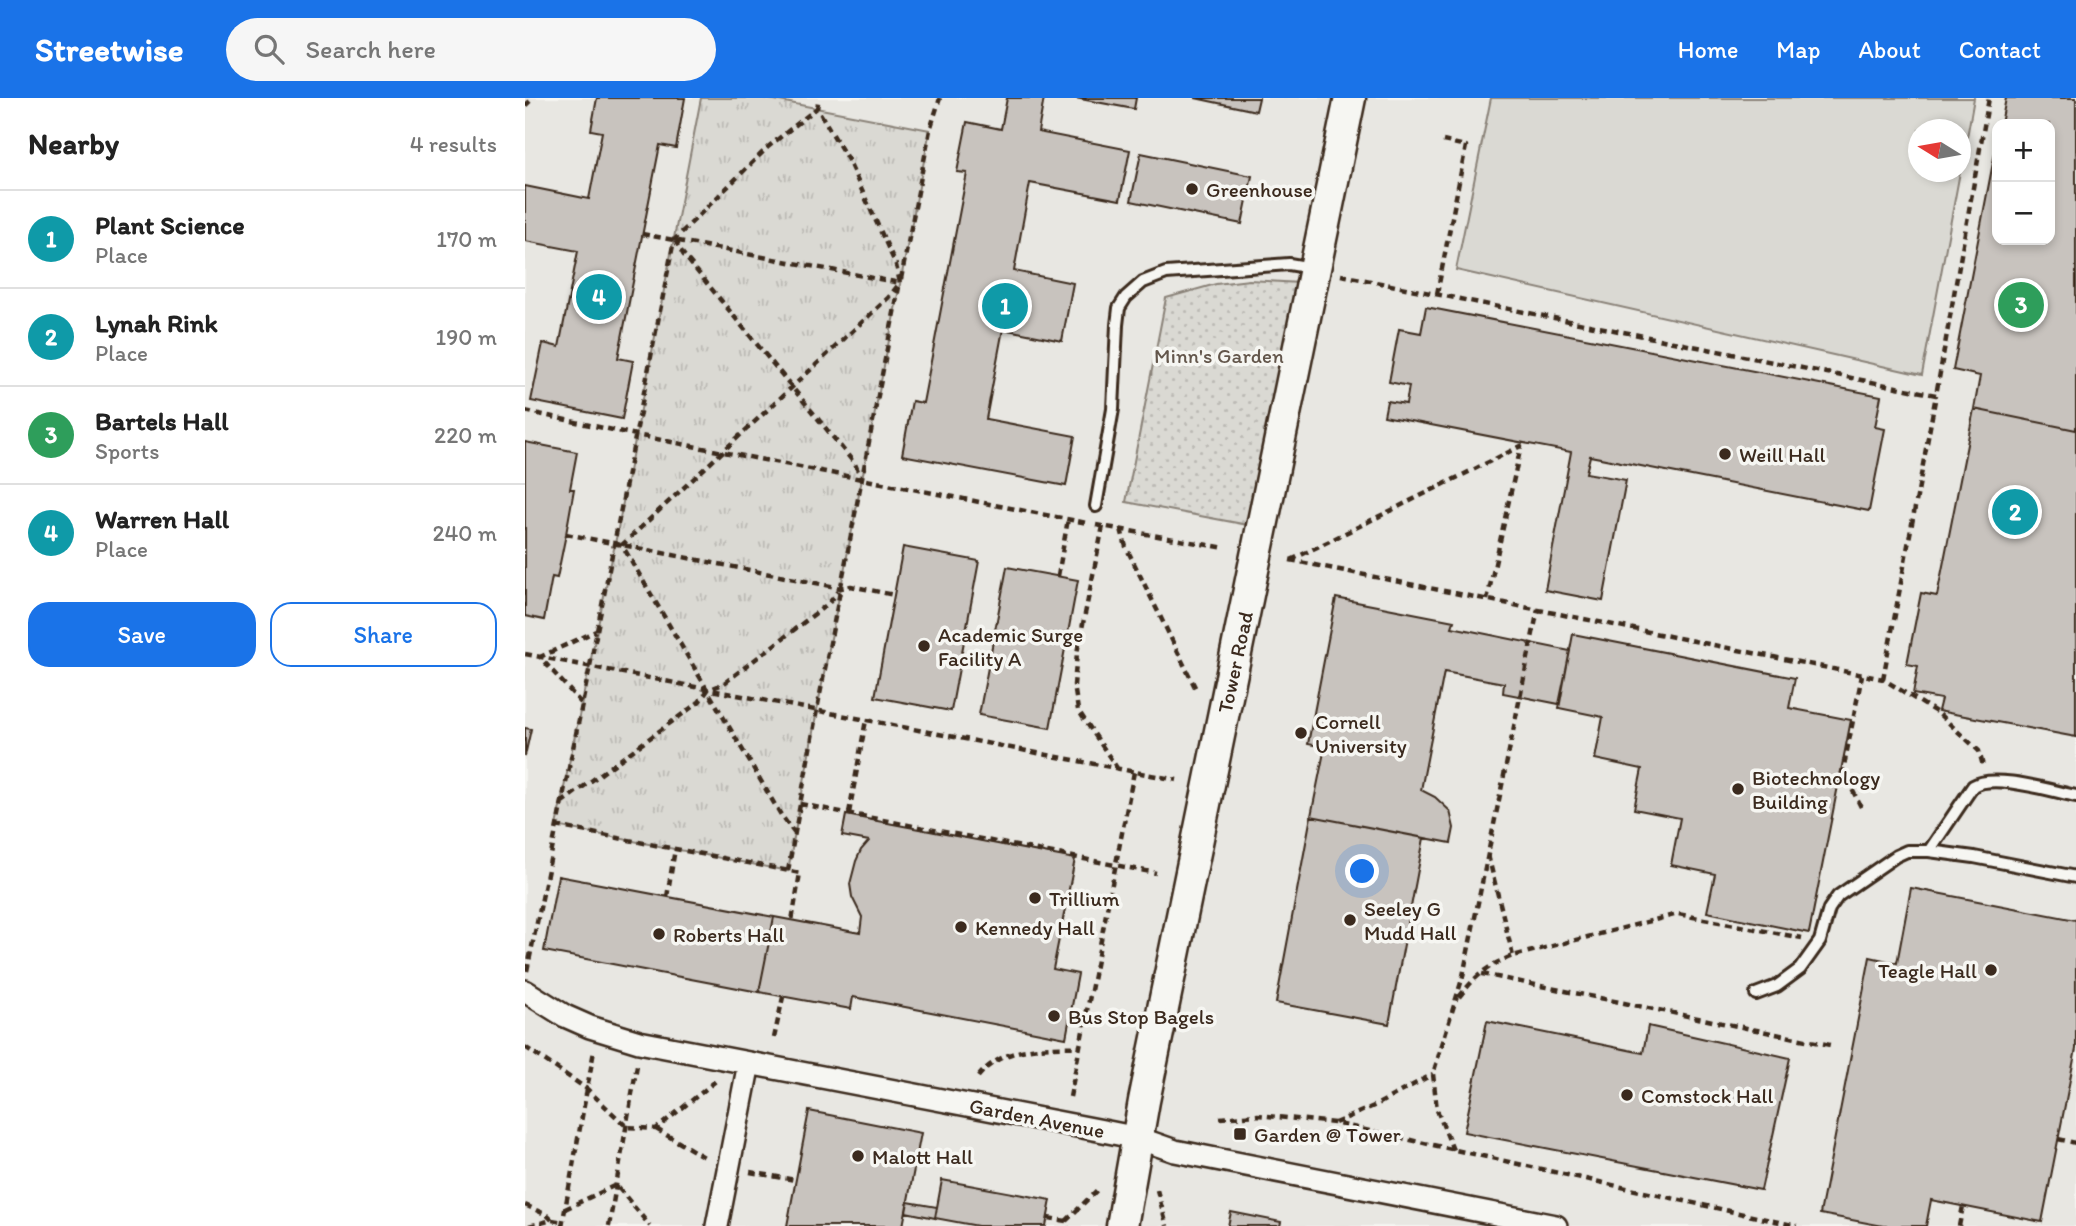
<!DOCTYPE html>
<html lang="en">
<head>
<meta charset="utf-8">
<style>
  body { margin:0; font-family:Itim,sans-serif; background:#f6f6f6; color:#222 }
  .controls { position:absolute; right:21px; top:21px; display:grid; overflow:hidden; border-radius:14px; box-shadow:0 4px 10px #0003 }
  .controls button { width:63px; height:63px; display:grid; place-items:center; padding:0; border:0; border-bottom:2px solid #e0e0e0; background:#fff; color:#222; font:35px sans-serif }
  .compass { position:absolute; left:1383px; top:21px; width:63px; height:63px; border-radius:50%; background:#fff; box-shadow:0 4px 10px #0003; rotate:281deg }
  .you { position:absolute; left:838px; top:774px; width:24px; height:24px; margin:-18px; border:5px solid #fff; border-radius:50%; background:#1a73e8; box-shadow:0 0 0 10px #1a73e833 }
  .badge { display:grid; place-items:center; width:46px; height:46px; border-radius:50%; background:#1a73e8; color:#fff; font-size:23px; font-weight:700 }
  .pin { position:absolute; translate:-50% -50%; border:4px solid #fff; box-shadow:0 2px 7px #0006 }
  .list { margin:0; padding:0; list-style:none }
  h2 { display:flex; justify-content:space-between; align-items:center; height:91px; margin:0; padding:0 28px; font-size:30px }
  h2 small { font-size:23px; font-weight:400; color:#767676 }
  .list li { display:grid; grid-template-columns:46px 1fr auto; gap:21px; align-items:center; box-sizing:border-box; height:98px; padding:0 28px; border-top:2px solid #e0e0e0 }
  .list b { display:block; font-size:26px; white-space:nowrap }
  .list p { margin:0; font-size:23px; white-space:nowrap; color:#767676 }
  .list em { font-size:23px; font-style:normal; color:#767676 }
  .actions { display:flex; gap:14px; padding:21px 28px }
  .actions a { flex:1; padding:16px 0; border:2px solid #1a73e8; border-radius:21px; text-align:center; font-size:24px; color:#1a73e8 }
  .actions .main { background:#1a73e8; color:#fff }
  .icon { flex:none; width:38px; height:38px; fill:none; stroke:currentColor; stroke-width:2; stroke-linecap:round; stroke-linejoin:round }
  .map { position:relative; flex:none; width:1551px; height:1128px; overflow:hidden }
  header { display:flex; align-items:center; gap:42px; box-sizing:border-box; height:98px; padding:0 35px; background:#1a73e8; color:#fff }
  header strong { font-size:33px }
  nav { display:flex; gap:38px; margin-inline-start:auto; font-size:24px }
  .search { width:490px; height:63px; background:#f6f6f6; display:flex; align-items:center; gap:18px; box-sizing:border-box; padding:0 24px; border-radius:38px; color:#767676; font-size:26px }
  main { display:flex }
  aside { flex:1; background:#fff }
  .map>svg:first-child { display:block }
  .built { fill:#e8e7e2; fill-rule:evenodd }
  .grass { fill:url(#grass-tufts); stroke:#8a8278; stroke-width:2 }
  .garden { fill:url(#garden-dots); stroke:#8a8278; stroke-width:2 }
  .pitch { fill:#dad9d3; stroke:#8a8278; stroke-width:2 }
  .building { fill:#c8c3be; stroke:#3b2a1e; stroke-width:2 }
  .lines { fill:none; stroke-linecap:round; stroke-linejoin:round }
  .lane-casing { stroke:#3b2a1e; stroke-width:16 }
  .street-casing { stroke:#3b2a1e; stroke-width:26 }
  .secondary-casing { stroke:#3b2a1e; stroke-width:35 }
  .path { stroke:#3b2a1e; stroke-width:4.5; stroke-dasharray:7 5; stroke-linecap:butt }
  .lane { stroke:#f6f6f2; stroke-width:10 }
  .street { stroke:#f6f6f2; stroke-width:21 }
  .secondary { stroke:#f6f6f2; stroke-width:30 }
  .poi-dot { fill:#3b2a1e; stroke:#f6f6f2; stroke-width:2.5 }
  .labels { text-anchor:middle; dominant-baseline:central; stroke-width:7; stroke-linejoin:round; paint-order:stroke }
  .poi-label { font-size:21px; fill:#3b2a1e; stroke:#f6f6f2; text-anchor:start }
  .park-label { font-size:21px; fill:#63564b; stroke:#f6f6f2 }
  .street-label { font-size:21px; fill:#3b2a1e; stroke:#f6f6f2 }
</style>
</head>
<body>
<header>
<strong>Streetwise</strong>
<div class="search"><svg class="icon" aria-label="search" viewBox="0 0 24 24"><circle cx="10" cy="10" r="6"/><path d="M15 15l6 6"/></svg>Search here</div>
<nav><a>Home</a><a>Map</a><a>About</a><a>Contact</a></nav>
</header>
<main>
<aside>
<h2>Nearby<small>4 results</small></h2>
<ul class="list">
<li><span class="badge" style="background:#0f9aa8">1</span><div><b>Plant Science</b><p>Place</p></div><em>170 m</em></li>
<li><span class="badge" style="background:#0f9aa8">2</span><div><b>Lynah Rink</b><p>Place</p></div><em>190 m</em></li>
<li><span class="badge" style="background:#2e9e5b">3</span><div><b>Bartels Hall</b><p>Sports</p></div><em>220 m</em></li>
<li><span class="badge" style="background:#0f9aa8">4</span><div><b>Warren Hall</b><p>Place</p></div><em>240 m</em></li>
</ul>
<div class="actions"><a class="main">Save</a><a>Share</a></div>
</aside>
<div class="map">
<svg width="1551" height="1128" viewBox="0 0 1551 1128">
  <defs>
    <pattern id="grass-tufts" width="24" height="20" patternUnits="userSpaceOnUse" patternTransform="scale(1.75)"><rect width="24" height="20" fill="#dad9d3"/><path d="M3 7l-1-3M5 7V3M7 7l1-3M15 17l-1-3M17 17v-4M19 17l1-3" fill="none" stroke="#bcbab5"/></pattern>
    <pattern id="garden-dots" width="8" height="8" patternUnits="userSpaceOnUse" patternTransform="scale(1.75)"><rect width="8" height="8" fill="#dad9d3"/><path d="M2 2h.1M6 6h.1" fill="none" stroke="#bcbab5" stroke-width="1.8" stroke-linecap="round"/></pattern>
  </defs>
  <rect width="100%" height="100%" fill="#f6f6f2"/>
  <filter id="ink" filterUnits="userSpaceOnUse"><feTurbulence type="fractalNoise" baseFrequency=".0143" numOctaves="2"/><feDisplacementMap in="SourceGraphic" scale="14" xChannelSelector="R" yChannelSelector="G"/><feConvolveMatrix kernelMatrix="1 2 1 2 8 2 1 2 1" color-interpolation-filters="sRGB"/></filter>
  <g filter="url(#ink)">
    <!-- built -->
    <path class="built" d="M0 0H1551V1128H0ZM1472 26H1525V142H1472ZM1394 32H1436V74H1394Z"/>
    <!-- grass -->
    <path class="grass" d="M176 0H239L405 32 292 612 263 773 31 728 90 446Z"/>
    <!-- garden -->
    <path class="garden" d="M724 182 774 185 723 427 601 404 641 200 691 186Z"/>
    <!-- pitch -->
    <path class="pitch" d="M966 0H1449L1436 73V32H1394V74H1435L1397 277 931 172Z"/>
    <!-- building -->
    <path class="building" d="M72 0H160L151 50 135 47 93 260 108 263 97 321 6 303 18 245 34 249 53 153 0 143V88L64 101 77 34 66 32Z
      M482 0H519L513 34 605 52 595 102 505 85 489 173 548 185 537 243 478 231 461 321 550 338 541 388 377 357 387 303 398 305 442 75 432 74 442 24 476 31Z
      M550 0H611L609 11Z
      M670 0H734L731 13Z
      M1481 0H1551V332L1449 311 1455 278 1428 272 1472 44V142H1525V26H1476Z
      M616 55 727 78 717 126 606 103Z
      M901 209 1356 298 1350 329 1360 331 1344 413 1065 358 1061 375 1101 382 1078 503 1020 492 1046 354 859 318 862 303 881 306 884 288 864 284 874 231 896 235Z
      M1449 311 1551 332V639L1413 613 1416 601 1388 596 1393 568 1382 566 1396 495 1412 498Z
      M0 344 52 354 45 391H49L41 436 32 480 27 479 19 522 0 518Z
      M378 449 454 463 426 613 350 599Z
      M482 469 553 482 525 630 454 617Z
      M811 500 929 523 927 529 1045 553 1034 606 978 595 979 585 919 574 896 692 910 699 925 713 929 730 926 745 786 718 800 649 783 646Z
      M1048 536 1270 580 1264 610 1326 622 1284 835 1182 814 1190 776 1146 767 1155 720 1109 711 1117 671 1070 661 1078 619 1034 610Z
      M0 630 6 631 0 658Z
      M321 717 550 761 528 871 553 876 541 940 328 899 326 911 234 894 249 819 335 835 337 819 327 799 325 786 331 763 336 752 344 743 317 738Z
      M786 718 899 740 864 926 751 905Z
      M33 778 249 819 234 894 19 853Z
      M1386 790 1551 822V951L1517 1124 1406 1102 1401 1128H1358L1295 1116 1345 859 1372 865Z
      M962 923 1118 955 1123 928 1265 960 1236 1092 939 1034Z
      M284 1013 396 1035 378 1128H262Z
      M417 1082 526 1102 521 1128H453L410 1120Z
      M383 1104 412 1109 410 1120 381 1114Z
      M706 1114 756 1124 755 1128H703Z"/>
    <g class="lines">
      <defs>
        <path id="lane" d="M571 408 588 311 592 227 594 210 601 199 618 184 641 175 764 166 787 170
          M1404 753 1449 759 1551 779
          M1231 896 1252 888 1275 871 1295 843 1304 811 1313 798 1371 758 1382 753H1404L1448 688C1469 675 1526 693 1551 698"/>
        <path id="street" d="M0 893 40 918 65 929 114 944 573 1032 613 1040 650 1053 1031 1128
          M192 1128 224 965"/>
        <path id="secondary" d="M597 1128 619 1003 825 0"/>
      </defs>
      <!-- lane casing -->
      <use href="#lane" class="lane-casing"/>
      <!-- street casing -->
      <use href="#street" class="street-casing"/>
      <!-- secondary casing -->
      <use href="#secondary" class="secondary-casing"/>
      <!-- path -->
      <path class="path" d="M0 8 8 0
        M117 136 375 185
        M150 142 158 156 330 366 336 380
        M816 177 1411 297 1464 0
        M376 181 405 32 415 0
        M912 196 941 48 918 43
        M0 313 111 337 562 425
        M571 427 700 450
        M578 428 552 555 549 587 553 612 592 670
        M596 431 601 449 671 591
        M41 436 316 490 326 488 369 497
        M765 462 1358 581 1414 616 1454 653 1458 668
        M766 462 996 348 962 502
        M533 478 543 421
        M0 556 652 682
        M1358 581 1411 297
        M56 605 15 559 71 533
        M36 705 174 604 183 592 198 586 304 505 314 493
        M275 706 631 775
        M1336 709 1318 673 1337 577
        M324 715 341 622
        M31 728 275 775 267 823
        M270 736 256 717 97 447 363 200 375 185 371 167 323 62 292 10 294 0
        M963 757 988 858
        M263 773 292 612 374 189
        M142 799 150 751
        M2 873 65 568 149 142 243 49 292 10
        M957 876 1305 947
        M934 899C952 877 961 868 988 858L1153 816 1277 840
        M249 940 258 899
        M0 949 62 991 102 1029 131 1031 192 982
        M453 979C476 949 519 948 554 949
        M545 999 609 674
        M695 1020 733 1017 809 1025 1272 1128
        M810 1025 851 1007 908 976
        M131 1031 181 1060
        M1533 1041 1551 1045
        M928 1052 912 1012 908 976 938 878 1013 511
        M225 1074 270 1082
        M632 1092 642 1128
        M0 1107 22 1117 27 1122
        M40 1111 91 1087 125 1128
        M523 1120 541 1123 544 1128
        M541 1123 573 1091
        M4 1128 27 1122 38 1124
        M37 1128 69 953
        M84 1128 112 967
        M1434 1128 1438 1108"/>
      <!-- lane -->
      <use href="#lane" class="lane"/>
      <!-- street -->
      <use href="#street" class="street"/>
      <!-- secondary -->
      <use href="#secondary" class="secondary"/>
    </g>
  </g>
  <!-- markers -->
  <g class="poi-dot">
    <circle cx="667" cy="91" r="7"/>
    <circle cx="1200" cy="356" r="7"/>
    <circle cx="399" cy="548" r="7"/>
    <circle cx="776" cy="635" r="7"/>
    <circle cx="1213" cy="691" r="7"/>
    <circle cx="510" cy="800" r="7"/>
    <circle cx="825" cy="822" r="7"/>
    <circle cx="436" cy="829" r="7"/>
    <circle cx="134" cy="836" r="7"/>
    <circle cx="1466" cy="872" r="7"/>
    <circle cx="529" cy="918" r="7"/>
    <circle cx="1102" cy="997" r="7"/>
    <rect x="708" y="1029" width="14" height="14" rx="3.5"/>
    <circle cx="333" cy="1058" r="7"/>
  </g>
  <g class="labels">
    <!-- poi labels -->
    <g class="poi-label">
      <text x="681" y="91">Greenhouse</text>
      <text x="1214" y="356">Weill Hall</text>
      <text x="413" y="536">Academic Surge<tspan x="413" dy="24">Facility A</tspan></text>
      <text x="790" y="623">Cornell<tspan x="790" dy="24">University</tspan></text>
      <text x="1227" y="679">Biotechnology<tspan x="1227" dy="24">Building</tspan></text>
      <text x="524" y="800">Trillium</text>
      <text x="839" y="810">Seeley G<tspan x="839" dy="24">Mudd Hall</tspan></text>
      <text x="450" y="829">Kennedy Hall</text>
      <text x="148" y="836">Roberts Hall</text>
      <text x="1452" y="872" text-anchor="end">Teagle Hall</text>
      <text x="543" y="918">Bus Stop Bagels</text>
      <text x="1116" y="997">Comstock Hall</text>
      <text x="729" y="1036">Garden @ Tower</text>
      <text x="347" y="1058">Malott Hall</text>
    </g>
    <!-- park labels -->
    <g class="park-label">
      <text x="694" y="257">Minn's Garden</text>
    </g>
    <!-- street labels -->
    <g class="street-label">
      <text transform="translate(710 564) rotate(-78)">Tower Road</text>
      <text transform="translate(512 1020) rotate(11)">Garden Avenue</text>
    </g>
  </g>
</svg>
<div class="controls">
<button>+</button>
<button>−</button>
</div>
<svg class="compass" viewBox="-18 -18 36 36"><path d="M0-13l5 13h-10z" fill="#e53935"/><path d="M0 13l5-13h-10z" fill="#767676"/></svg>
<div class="you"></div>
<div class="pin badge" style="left:480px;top:208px;background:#0f9aa8">1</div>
<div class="pin badge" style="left:1490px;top:414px;background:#0f9aa8">2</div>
<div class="pin badge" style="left:1496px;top:207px;background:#2e9e5b">3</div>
<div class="pin badge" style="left:74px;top:199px;background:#0f9aa8">4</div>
</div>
</main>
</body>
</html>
